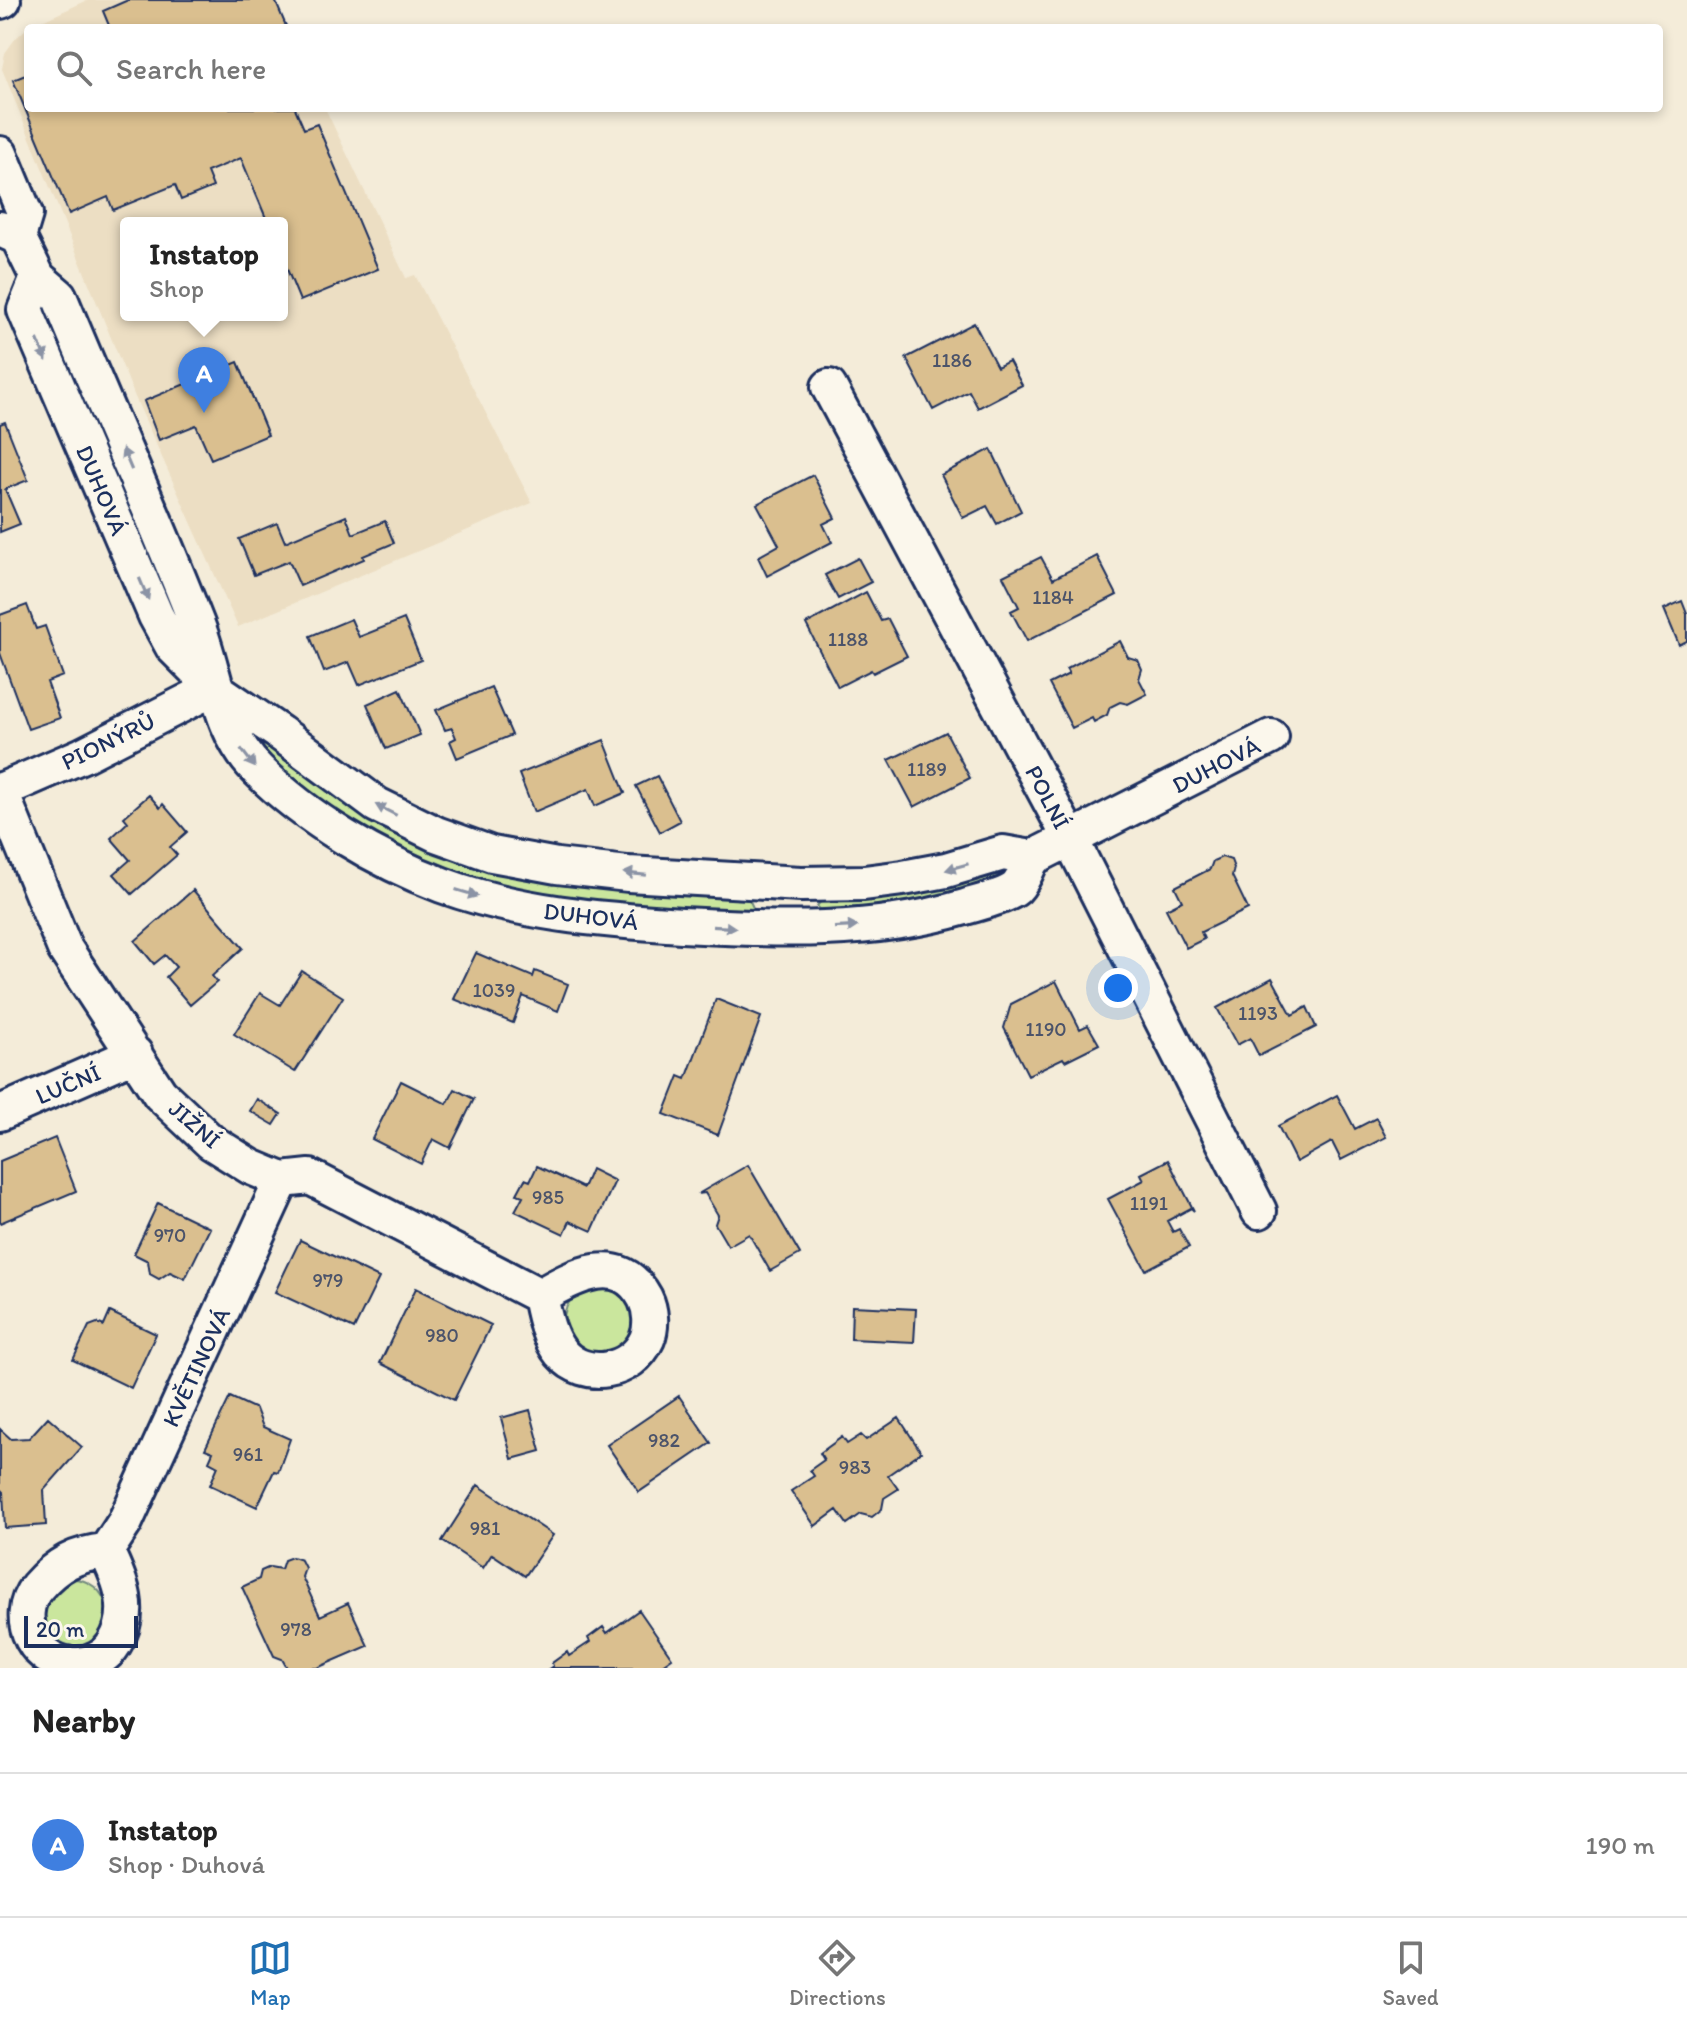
<!DOCTYPE html>
<html lang="en">
<head>
<meta charset="utf-8">
<style>
  body { margin:0; font-family:Itim,sans-serif; background:#f2f2f2; color:#222 }
  .scale { position:absolute; left:24px; bottom:20px; width:114px; box-sizing:border-box; padding-left:8px; border:4px solid #1b2f5e; border-top:0; font-size:22px; line-height:28px; white-space:nowrap; color:#1b2f5e; -webkit-text-stroke:6px #fbf7ec; paint-order:stroke }
  .you { position:absolute; left:1118px; top:988px; width:28px; height:28px; margin:-20px; border:6px solid #fff; border-radius:50%; background:#1a73e8; box-shadow:0 0 0 12px #1a73e833 }
  .badge { display:grid; place-items:center; width:52px; height:52px; border-radius:50%; background:#1f6fb2; color:#fff; font-size:26px; font-weight:700 }
  .pin { position:absolute; translate:-50% -66px; filter:drop-shadow(0 2px 4px #0008) }
  .pin::after { content:''; position:absolute; top:42px; width:28px; height:24px; background:inherit; clip-path:polygon(0 0,100% 0,50% 100%) }
  .popup { position:absolute; left:120px; top:217px; width:168px; height:104px; box-sizing:border-box; display:grid; place-content:center; border-radius:8px; background:#fff; filter:drop-shadow(0 2px 6px #0005); font-size:26px; white-space:nowrap; color:#767676 }
  .popup b { font-size:30px; color:#222 }
  .popup::after { content:''; position:absolute; left:50%; top:100%; margin-left:-16px; border:16px solid transparent; border-top-color:#fff }
  .list { margin:0; padding:0; list-style:none }
  h2 { display:flex; justify-content:space-between; align-items:center; height:104px; margin:0; padding:0 32px; font-size:34px }
  h2 small { font-size:26px; font-weight:400; color:#767676 }
  .list li { display:grid; grid-template-columns:52px 1fr auto; gap:24px; align-items:center; box-sizing:border-box; height:144px; padding:0 32px; border-top:2px solid #e0e0e0 }
  .list b { display:block; font-size:30px; white-space:nowrap }
  .list p { margin:0; font-size:26px; white-space:nowrap; color:#767676 }
  .list em { font-size:26px; font-style:normal; color:#767676 }
  .icon { flex:none; width:44px; height:44px; fill:none; stroke:currentColor; stroke-width:2; stroke-linecap:round; stroke-linejoin:round }
  .map { position:relative; flex:none; width:1687px; height:1668px; overflow:hidden }
  .search { position:absolute; background:#fff; box-shadow:0 4px 12px #0003; left:24px; right:24px; top:24px; height:88px; display:flex; align-items:center; gap:20px; box-sizing:border-box; padding:0 28px; border-radius:8px; color:#767676; font-size:30px }
  .sheet { height:248px; background:#fff }
  nav { display:flex; justify-content:space-around; align-items:center; box-sizing:border-box; height:112px; border-top:2px solid #e0e0e0; background:#fff; font-size:22px; color:#767676 }
  nav a { display:grid; justify-items:center; gap:4px }
  nav .on { color:#1f6fb2 }
  .map>svg:first-child { display:block }
  .built { fill:#ecdec3; fill-rule:evenodd }
  .green { fill:#cae69d; stroke:#728a7e; stroke-width:2 }
  .building { fill:#dabf8f; stroke:#1b2f5e; stroke-width:2 }
  .lines { fill:none; stroke-linecap:round; stroke-linejoin:round }
  .street-casing { stroke:#1b2f5e; stroke-width:40 }
  .street { stroke:#fbf7ec; stroke-width:34 }
  .oneway { fill:#8b93a5 }
  .labels { text-anchor:middle; dominant-baseline:central; stroke-width:6; stroke-linejoin:round; paint-order:stroke }
  .number-label { font-size:20px; fill:#4b536a }
  .street-label { font-size:24px; fill:#1b2f5e; stroke:#fbf7ec }
</style>
</head>
<body>
<div class="map">
<svg width="1687" height="1668" viewBox="0 0 1687 1668">
  <rect width="100%" height="100%" fill="#f4ecd9"/>
  <filter id="ink" filterUnits="userSpaceOnUse"><feTurbulence type="fractalNoise" baseFrequency=".0125" numOctaves="2"/><feDisplacementMap in="SourceGraphic" scale="16" xChannelSelector="R" yChannelSelector="G"/><feConvolveMatrix kernelMatrix="1 2 1 2 8 2 1 2 1" color-interpolation-filters="sRGB"/></filter>
  <g filter="url(#ink)">
    <!-- built -->
    <path class="built" d="M88 0H274L287 28H28V108H325L406 278 415 275 532 503 238 627 135 397 2 69 5 53 15 39 27 28ZM126 223H282V315H126Z"/>
    <!-- green -->
    <path class="green" d="M44 299 130 498 121 502 40 310Z
      M253 727 449 856C545 892 647 891 749 899L755 912C594 901 453 902 320 799 294 779 267 759 248 733Z
      M1007 865 1009 874C949 899 886 907 822 912L817 906 822 900Z
      M564 1320a34 34 0 1 1 68 0a34 34 0 1 1-68 0Z
      M65 1579C115 1574 122 1641 81 1648 75 1649 67 1648 61 1647L39 1623 51 1586Z"/>
    <!-- building -->
    <path class="building" d="M128 0H275L286 26 280 28H110L103 11Z
      M28 74V108H295L304 129 317 124 378 269 300 301 282 257V223H268L241 158 207 172 213 187 181 200 175 185 113 210 108 197 69 214 13 80Z
      M974 323 997 367 1009 361 1022 385 978 408 969 391 933 410 906 358Z
      M238 362 268 435 211 459 196 425 159 440 144 401Z
      M5 422 28 480 5 489 20 524 0 532V424Z
      M991 449 1021 511 997 524 987 506 963 518 941 475Z
      M813 475 835 518 823 524 832 542 767 576 758 557 779 545 757 504Z
      M346 516 353 534 385 521 394 543 363 556 364 559 300 586 289 561 254 575 239 539 277 523 285 542Z
      M1097 556 1117 595 1027 641 1011 611 1019 607 1003 576 1041 557 1053 579Z
      M858 558 871 582 838 599 825 575Z
      M866 592 881 621 888 619 907 656 873 673 871 670 838 687 806 624Z
      M1682 601 1687 614V641L1679 645 1664 609Z
      M27 605 36 629 45 626 63 676 47 682 60 718 28 729 0 653V615Z
      M351 619 359 637 404 619 421 660 359 685 349 662 324 672 310 636Z
      M1120 641 1128 657 1138 660 1142 669 1139 679 1147 694 1128 704 1120 702 1110 707 1107 715 1094 722 1092 718 1072 728 1049 684 1069 674 1066 669Z
      M491 687 512 735 457 758 450 741 456 738 452 728 445 730 436 710Z
      M400 689 420 735 386 749 367 704Z
      M946 732 970 778 914 807 889 760Z
      M604 740 625 793 595 806 588 789 534 812 519 774Z
      M657 776 680 821 660 832 636 786Z
      M149 795 160 808 163 804 187 832 170 847 177 855 132 894 114 874 130 860 111 838 128 822 124 817Z
      M1222 857 1231 860 1234 868 1232 876 1248 909 1201 932 1204 939 1186 948 1166 909 1182 901 1175 887 1210 869 1213 861Z
      M193 890 243 948 212 976 217 982 190 1005 166 977 176 967 165 955 154 964 135 941Z
      M476 953 533 977 535 971 568 984 558 1011 523 996 513 1023 454 999Z
      M302 971 343 997 295 1072 234 1034 260 993 280 1005Z
      M1272 978 1292 1015 1307 1007 1316 1027 1259 1056 1250 1038 1237 1045 1217 1008Z
      M1056 981 1080 1029 1088 1025 1099 1044 1065 1061 1063 1058 1028 1075 1004 1028 1011 1004Z
      M716 999 761 1017 718 1135 664 1114 679 1076 686 1079Z
      M401 1081 447 1104 455 1089 474 1099 450 1148 433 1139 421 1164 372 1139Z
      M1337 1095 1355 1129 1376 1118 1386 1137 1341 1160 1332 1142 1296 1162 1278 1126Z
      M257 1099 281 1114 274 1125 250 1111Z
      M55 1138 76 1191 0 1223V1161Z
      M1168 1160 1194 1211 1191 1208 1167 1221 1173 1232 1179 1229 1189 1247 1146 1270 1108 1199 1144 1180 1141 1174Z
      M748 1165 800 1254 770 1271 749 1234 728 1246 715 1224 718 1215 705 1193 698 1194Z
      M537 1166 583 1188 591 1169 615 1181 592 1231 570 1221 564 1234 515 1211 523 1196 517 1194 525 1179 530 1181Z
      M158 1203 210 1228 185 1279 170 1272 159 1279 150 1274 148 1261 134 1254Z
      M300 1240 379 1278 354 1329 275 1292Z
      M416 1288 491 1325 454 1400 380 1363Z
      M852 1306 916 1309 914 1342 851 1339Z
      M110 1312 156 1334 131 1388 73 1360 89 1326 97 1323 104 1326Z
      M679 1396 711 1443 639 1492 607 1445Z
      M230 1397 256 1409 263 1427 290 1439 278 1472 274 1471 257 1507 210 1485 218 1466 209 1461 213 1452 205 1449Z
      M530 1410 541 1451 512 1459 501 1418Z
      M48 1417 82 1447 44 1490 46 1525 5 1528 3 1492 0 1489V1429L11 1439 29 1438Z
      M899 1418 921 1452 888 1475 898 1489 884 1498 882 1509 872 1517 861 1514 847 1524 837 1510 815 1526 791 1491 814 1476 810 1470 824 1460 820 1453 842 1437 847 1444 861 1435 866 1440Z
      M478 1485 553 1535 525 1576 492 1554 483 1568 442 1541Z
      M292 1557 301 1560 305 1568 302 1577 320 1616 348 1603 368 1646 317 1668H287L282 1659 274 1656 242 1587 259 1579 261 1571 270 1567 281 1569 284 1560Z
      M639 1610 672 1658 658 1668H550L553 1666 552 1663 567 1652 569 1656 590 1642 588 1638 603 1627 607 1633Z"/>
    <g class="lines">
      <defs>
        <path id="street" d="M0 1 3 0
          M0 154 25 214 18 237
          M0 229 18 237 38 278 59 296C104 405 153 512 196 622 216 671 218 731 258 770 307 819 378 861 442 885 518 913 601 920 682 925 777 930 873 934 965 907 978 903 1007 896 1016 888 1023 881 1028 867 1032 858L1271 737
          M38 278 25 310 156 616 173 647 214 688 280 733 377 805 436 834 492 854 557 866 628 874 801 884 864 883 903 878 946 870 1003 853 1032 858
          M829 387 1071 840 1259 1211
          M0 790 65 949 160 1094 211 1142 251 1167 282 1180 310 1177 540 1296C574 1276 620 1251 645 1298 651 1310 652 1327 647 1339 632 1373 585 1381 561 1353 548 1337 544 1315 540 1296
          M0 791 83 755 214 688
          M0 1113 135 1054
          M106 1551C76 1554 57 1564 37 1587 11 1619 37 1667 78 1665 92 1664 107 1656 114 1644 134 1613 121 1581 106 1551L125 1522 282 1180"/>
      </defs>
      <!-- street casing -->
      <use href="#street" class="street-casing"/>
      <!-- street -->
      <use href="#street" class="street"/>
    </g>
    <!-- one-way arrows -->
    <defs><path id="oneway-solid" d="M-6-.8H1V-3.2L6.5 0L1 3.2V.8H-6Z" transform="scale(2)"/></defs>
    <g class="oneway">
      <use href="#oneway-solid" transform="translate(42 350) rotate(67)"/>
      <use href="#oneway-solid" transform="translate(127 459) rotate(-113)"/>
      <use href="#oneway-solid" transform="translate(144 589) rotate(67)"/>
      <use href="#oneway-solid" transform="translate(248 758) rotate(53)"/>
      <use href="#oneway-solid" transform="translate(386 810) rotate(-153)"/>
      <use href="#oneway-solid" transform="translate(957 867) rotate(164)"/>
      <use href="#oneway-solid" transform="translate(635 874) rotate(-174)"/>
      <use href="#oneway-solid" transform="translate(467 893) rotate(17)"/>
      <use href="#oneway-solid" transform="translate(724 927) rotate(3)"/>
      <use href="#oneway-solid" transform="translate(846 927) rotate(-3)"/>
    </g>
  </g>
  <g class="labels">
    <!-- number labels -->
    <g class="number-label">
      <text x="952" y="360">1186</text>
      <text x="1053" y="597">1184</text>
      <text x="848" y="639">1188</text>
      <text x="927" y="769">1189</text>
      <text x="494" y="990">1039</text>
      <text x="1258" y="1013">1193</text>
      <text x="1046" y="1029">1190</text>
      <text x="548" y="1197">985</text>
      <text x="1149" y="1203">1191</text>
      <text x="170" y="1235">970</text>
      <text x="328" y="1280">979</text>
      <text x="442" y="1335">980</text>
      <text x="664" y="1440">982</text>
      <text x="248" y="1454">961</text>
      <text x="855" y="1467">983</text>
      <text x="485" y="1528">981</text>
      <text x="296" y="1629">978</text>
    </g>
    <!-- street labels -->
    <g class="street-label">
      <text transform="translate(102 490) rotate(67)">DUHOVÁ</text>
      <text transform="translate(108 741) rotate(-26)">PIONÝRŮ</text>
      <text transform="translate(1216 765) rotate(-27)">DUHOVÁ</text>
      <text transform="translate(1048 797) rotate(62)">POLNÍ</text>
      <text transform="translate(591 916) rotate(7)">DUHOVÁ</text>
      <text transform="translate(68 1084) rotate(-23)">LUČNÍ</text>
      <text transform="translate(195 1124) rotate(41)">JIŽNÍ</text>
      <text transform="translate(196 1367) rotate(-65)">KVĚTINOVÁ</text>
    </g>
  </g>
</svg>
<div class="scale">20 m</div>
<div class="you"></div>
<div class="pin badge" style="left:204px;top:413px;background:#3f7fe0">A</div>
<div class="popup"><b>Instatop</b>Shop</div>
<div class="search"><svg class="icon" aria-label="search" viewBox="0 0 24 24"><circle cx="10" cy="10" r="6"/><path d="M15 15l6 6"/></svg>Search here</div>
</div>
<section class="sheet">
<h2>Nearby<small></small></h2>
<ul class="list">
<li><span class="badge" style="background:#3f7fe0">A</span><div><b>Instatop</b><p>Shop · Duhová</p></div><em>190 m</em></li>
</ul>
</section>
<nav>
<a class="on"><svg class="icon" aria-label="map" viewBox="0 0 24 24"><path d="M3 6l6-2 6 2 6-2v14l-6 2-6-2-6 2zM9 4v14M15 6v14"/></svg>Map</a>
<a><svg class="icon" aria-label="directions" viewBox="0 0 24 24"><path d="M12 3l9 9-9 9-9-9zM9 14v-3h6M13 9l2 2-2 2"/></svg>Directions</a>
<a><svg class="icon" aria-label="saved" viewBox="0 0 24 24"><path d="M7 4h10v16l-5-4-5 4z"/></svg>Saved</a>
</nav>
</body>
</html>
